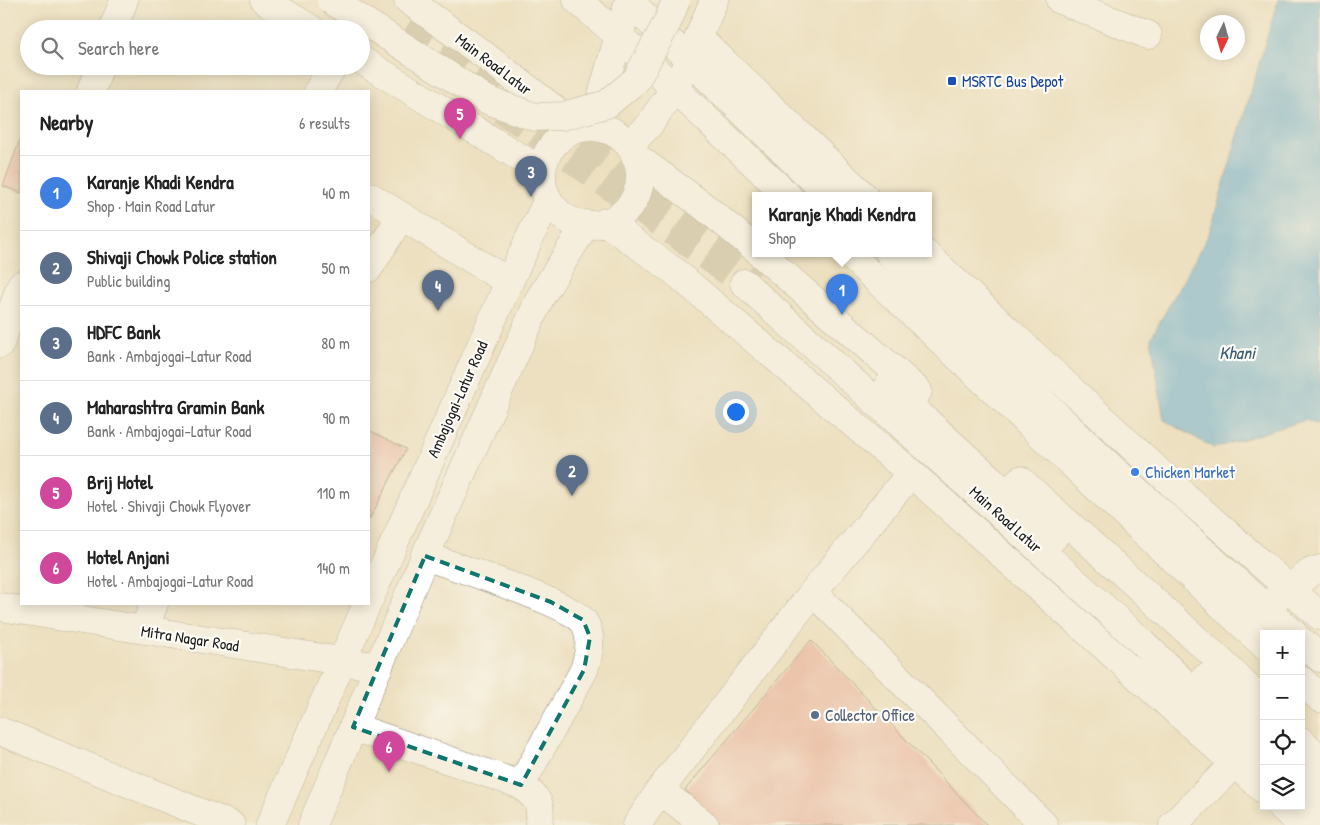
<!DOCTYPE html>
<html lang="en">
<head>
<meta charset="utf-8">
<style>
  body { margin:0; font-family:"Patrick Hand",sans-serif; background:#f6f6f6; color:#222 }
  .controls { position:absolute; right:15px; bottom:15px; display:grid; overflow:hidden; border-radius:0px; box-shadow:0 2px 12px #0003 }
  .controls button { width:45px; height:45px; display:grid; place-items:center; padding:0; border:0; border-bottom:1px solid #e0e0e0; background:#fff; color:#222; font:25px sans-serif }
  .compass { position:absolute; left:1200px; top:15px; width:45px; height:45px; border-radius:50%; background:#fff; box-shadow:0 2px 12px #0003; rotate:185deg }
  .you { position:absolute; left:735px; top:411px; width:18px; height:18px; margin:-12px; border:4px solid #fff; border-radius:50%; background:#1a73e8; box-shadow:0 0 0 8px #1a73e833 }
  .badge { display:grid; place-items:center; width:32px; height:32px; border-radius:50%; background:#b5179e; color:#fff; font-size:16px; font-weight:700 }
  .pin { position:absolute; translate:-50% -41px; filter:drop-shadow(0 1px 2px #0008) }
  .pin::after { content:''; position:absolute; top:26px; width:18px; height:15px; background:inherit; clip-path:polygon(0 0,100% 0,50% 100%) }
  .popup { position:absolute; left:752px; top:192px; width:180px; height:65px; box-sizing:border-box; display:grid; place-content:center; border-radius:0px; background:#fff; filter:drop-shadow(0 1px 4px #0005); font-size:16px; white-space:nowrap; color:#767676 }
  .popup b { font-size:19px; color:#222 }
  .popup::after { content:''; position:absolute; left:50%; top:100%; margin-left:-10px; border:10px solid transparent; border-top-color:#fff }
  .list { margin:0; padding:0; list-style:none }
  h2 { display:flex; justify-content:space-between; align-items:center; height:65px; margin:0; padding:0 20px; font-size:21px }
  h2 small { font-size:16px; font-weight:400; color:#767676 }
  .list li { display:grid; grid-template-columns:32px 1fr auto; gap:15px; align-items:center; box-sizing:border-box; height:75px; padding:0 20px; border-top:1px solid #e0e0e0 }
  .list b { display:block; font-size:19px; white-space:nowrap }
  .list p { margin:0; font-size:16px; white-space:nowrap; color:#767676 }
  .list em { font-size:16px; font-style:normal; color:#767676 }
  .icon { flex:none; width:28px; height:28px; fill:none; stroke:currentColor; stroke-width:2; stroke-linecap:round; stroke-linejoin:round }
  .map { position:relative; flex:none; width:1320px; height:825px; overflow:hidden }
  .search { position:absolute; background:#fff; box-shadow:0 2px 12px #0003; left:20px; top:20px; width:350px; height:55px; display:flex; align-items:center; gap:12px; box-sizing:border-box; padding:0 18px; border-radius:28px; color:#767676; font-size:19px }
  .panel { position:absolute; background:#fff; box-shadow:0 2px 12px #0003; left:20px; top:90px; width:350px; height:515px; border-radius:0px }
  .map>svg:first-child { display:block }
  .water { fill:#60add9; stroke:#3e647a }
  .building { fill:#eaa192 }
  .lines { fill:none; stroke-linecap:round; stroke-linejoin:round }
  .major-tunnel { stroke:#c3b99f; stroke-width:28; stroke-dasharray:28 14; stroke-linecap:butt }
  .minor-casing { stroke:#847e6e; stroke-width:29 }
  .major-casing { stroke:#847e6e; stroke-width:29 }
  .minor { stroke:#fff; stroke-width:28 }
  .major { stroke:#fff; stroke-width:28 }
  .major-bridge-casing { stroke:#847e6e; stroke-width:29; stroke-linecap:butt }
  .major-bridge { stroke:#fff; stroke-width:28 }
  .marked { fill:none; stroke:#0f766e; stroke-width:4; stroke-dasharray:10 6; stroke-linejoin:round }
  .transit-dot { fill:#1a4fb4; stroke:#fdfcf7; stroke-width:2 }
  .shop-dot { fill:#3f7fe0; stroke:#fdfcf7; stroke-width:2 }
  .service-dot { fill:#5c6f8a; stroke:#fdfcf7; stroke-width:2 }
  .labels { text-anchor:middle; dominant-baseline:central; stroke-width:4.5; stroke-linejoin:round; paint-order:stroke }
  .street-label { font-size:16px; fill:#1c1c1c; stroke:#fdfcf7 }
  .transit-label { font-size:16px; fill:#164399; stroke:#fdfcf7; text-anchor:start }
  .shop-label { font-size:16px; fill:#366cbe; stroke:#fdfcf7; text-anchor:start }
  .service-label { font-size:16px; fill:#4e5e75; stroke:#fdfcf7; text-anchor:start }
  .water-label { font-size:18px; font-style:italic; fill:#3b5d71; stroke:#fdfcf7 }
</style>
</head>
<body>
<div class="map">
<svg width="1320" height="825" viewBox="0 0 1320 825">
  <rect width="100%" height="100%" fill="#fdfcf7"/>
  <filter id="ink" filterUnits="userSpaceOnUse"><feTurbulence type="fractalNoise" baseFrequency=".02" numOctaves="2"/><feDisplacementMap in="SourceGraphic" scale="10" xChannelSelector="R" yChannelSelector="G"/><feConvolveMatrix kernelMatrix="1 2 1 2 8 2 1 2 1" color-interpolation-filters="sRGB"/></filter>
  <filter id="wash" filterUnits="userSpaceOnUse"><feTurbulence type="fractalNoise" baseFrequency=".0096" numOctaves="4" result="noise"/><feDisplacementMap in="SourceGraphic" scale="20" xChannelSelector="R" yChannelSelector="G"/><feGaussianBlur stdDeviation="1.12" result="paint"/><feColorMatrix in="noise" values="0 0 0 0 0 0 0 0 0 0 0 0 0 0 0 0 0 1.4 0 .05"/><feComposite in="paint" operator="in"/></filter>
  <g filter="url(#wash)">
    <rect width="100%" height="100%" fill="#ede0c0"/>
    <!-- water -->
    <path class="water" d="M1278 0H1320V426L1306 420 1214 448 1164 420 1151 338 1209 234Z"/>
    <g id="blocks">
      <!-- building -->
      <path class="building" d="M21 137V193L3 186Z
        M369 430 406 449 369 520Z
        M811 640 987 825H723L685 790Z"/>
    </g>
  </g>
  <g filter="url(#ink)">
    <use href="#blocks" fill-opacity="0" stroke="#847e6e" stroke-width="1"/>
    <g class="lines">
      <!-- major-tunnel -->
      <path class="major-tunnel" d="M404 31 609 158 760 272
        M501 110 522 123 744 283"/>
      <defs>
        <path id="minor" d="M577 0 618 35 788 196
          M629 0 652 24 830 196
          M1060 0 1148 35
          M113 29 124 0
          M699 38 864 196
          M91 91 100 66
          M318 91 333 66
          M369 196 509 282
          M849 254 1264 645
          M890 254 1100 457 1294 634
          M926 254 1186 497 1320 616
          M369 268 401 216
          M0 344 21 285
          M425 556C451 565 574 605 584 622 593 637 589 654 584 670L521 785
          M813 592 1044 825
          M1274 600 1311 572 1320 569
          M0 607 379 667
          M144 630 154 604
          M1301 641 1320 658
          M1301 680 1320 698
          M353 727 521 785C538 799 542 802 539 825
          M0 731 231 825
          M660 790 705 825
          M637 825 660 790 813 592 911 473
          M1173 825 1235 763"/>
        <path id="major" d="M264 0 311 29
          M408 0 484 55 575 125
          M361 60 542 171
          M594 123 629 0
          M542 176a49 49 0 1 1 98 0a49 49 0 1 1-98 0Z
          M629 145 649 125 674 89 689 61 714 0
          M635 156 702 205 756 249
          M605 222 674 271 911 473 1264 790
          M761 254 918 391
          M744 283 1142 642 1264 761
          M888 386 1054 537
          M1020 480 1227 667 1264 704
          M369 600 509 282 548 199
          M1205 678 1264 733
          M1301 741 1320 759
          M1301 768 1320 785
          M1301 798 1320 816
          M1281 806 1301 825
          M270 825 367 604
          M312 825 425 556 540 298 586 224"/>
      </defs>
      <!-- minor casing -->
      <use href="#minor" class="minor-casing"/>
      <!-- major casing -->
      <use href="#major" class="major-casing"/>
      <!-- minor -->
      <use href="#minor" class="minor"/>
      <!-- major -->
      <use href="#major" class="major"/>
      <defs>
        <path id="major-bridge" d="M331 0 487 100 535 117 563 116 607 104 636 80 668 21 676 0"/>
      </defs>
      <!-- major-bridge casing -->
      <use href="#major-bridge" class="major-bridge-casing"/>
      <!-- major-bridge -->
      <use href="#major-bridge" class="major-bridge"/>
    </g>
  </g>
  <!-- marked area -->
  <path d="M0 0H1320V825H0ZM425 556 551 602 583 620 590 637 584 670 521 785 353 727Z" fill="#ede0c0" fill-opacity=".55" fill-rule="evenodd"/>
  <path class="marked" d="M425 556 551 602 583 620 590 637 584 670 521 785 353 727Z"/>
  <!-- markers -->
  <rect class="transit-dot" x="947" y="76" width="10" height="10" rx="2.5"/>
  <circle class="shop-dot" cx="1135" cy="472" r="5"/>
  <circle class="service-dot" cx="815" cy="715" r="5"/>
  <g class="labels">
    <!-- street labels -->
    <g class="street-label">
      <text transform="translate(494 64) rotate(37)">Main Road Latur</text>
      <text transform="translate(457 399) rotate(-66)">Ambajogai-Latur Road</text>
      <text transform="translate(1006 519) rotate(42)">Main Road Latur</text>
      <text transform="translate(190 638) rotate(9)">Mitra Nagar Road</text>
    </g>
    <!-- transit labels -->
    <g class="transit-label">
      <text x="962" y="81">MSRTC Bus Depot</text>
    </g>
    <!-- shop labels -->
    <g class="shop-label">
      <text x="1145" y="472">Chicken Market</text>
    </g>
    <!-- service labels -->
    <g class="service-label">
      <text x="825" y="715">Collector Office</text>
    </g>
    <!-- water labels -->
    <g class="water-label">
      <text x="1237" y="352">Khani</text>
    </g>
  </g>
</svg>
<div class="controls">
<button>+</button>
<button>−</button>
<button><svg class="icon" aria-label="locate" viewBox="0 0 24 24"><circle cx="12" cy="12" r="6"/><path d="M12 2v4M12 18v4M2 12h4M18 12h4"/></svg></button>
<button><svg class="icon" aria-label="layers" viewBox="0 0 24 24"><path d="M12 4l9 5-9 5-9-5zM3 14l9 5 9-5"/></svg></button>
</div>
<svg class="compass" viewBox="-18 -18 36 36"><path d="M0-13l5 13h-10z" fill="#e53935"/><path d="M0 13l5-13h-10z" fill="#767676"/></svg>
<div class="you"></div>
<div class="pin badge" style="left:842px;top:315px;background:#3f7fe0">1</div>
<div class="popup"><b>Karanje Khadi Kendra</b>Shop</div>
<div class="pin badge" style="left:572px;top:496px;background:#5c6f8a">2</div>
<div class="pin badge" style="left:531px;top:197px;background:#5c6f8a">3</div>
<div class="pin badge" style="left:438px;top:311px;background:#5c6f8a">4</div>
<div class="pin badge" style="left:460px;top:139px;background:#d1479c">5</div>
<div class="pin badge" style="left:389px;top:772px;background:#d1479c">6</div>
<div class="search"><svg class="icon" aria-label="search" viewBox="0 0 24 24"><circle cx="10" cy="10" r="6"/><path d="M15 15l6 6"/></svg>Search here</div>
<section class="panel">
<h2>Nearby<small>6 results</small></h2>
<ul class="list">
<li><span class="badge" style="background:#3f7fe0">1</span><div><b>Karanje Khadi Kendra</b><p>Shop · Main Road Latur</p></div><em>40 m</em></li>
<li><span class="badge" style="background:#5c6f8a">2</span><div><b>Shivaji Chowk Police station</b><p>Public building</p></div><em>50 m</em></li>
<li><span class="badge" style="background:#5c6f8a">3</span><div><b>HDFC Bank</b><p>Bank · Ambajogai-Latur Road</p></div><em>80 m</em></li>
<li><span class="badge" style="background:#5c6f8a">4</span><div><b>Maharashtra Gramin Bank</b><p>Bank · Ambajogai-Latur Road</p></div><em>90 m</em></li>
<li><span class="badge" style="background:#d1479c">5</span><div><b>Brij Hotel</b><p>Hotel · Shivaji Chowk Flyover</p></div><em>110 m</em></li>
<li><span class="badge" style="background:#d1479c">6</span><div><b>Hotel Anjani</b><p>Hotel · Ambajogai-Latur Road</p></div><em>140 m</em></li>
</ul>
</section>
</div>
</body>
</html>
